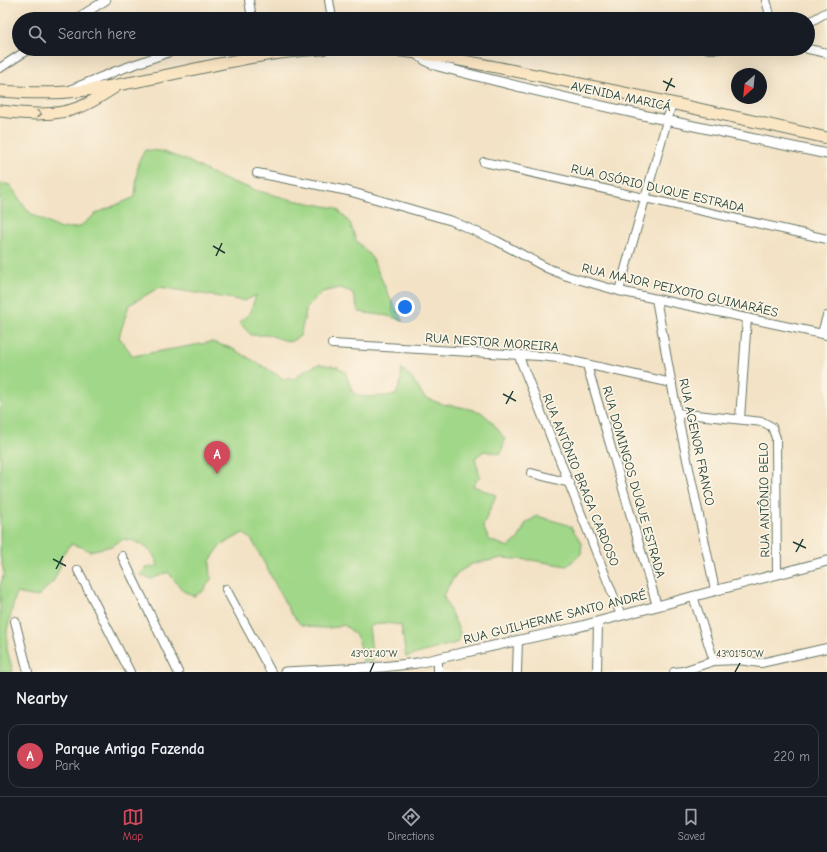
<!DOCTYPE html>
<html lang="en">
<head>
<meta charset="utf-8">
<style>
  body { margin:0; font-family:"Comic Neue",sans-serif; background:#242831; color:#f1f3f6 }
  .compass { position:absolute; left:731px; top:68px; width:36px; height:36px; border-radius:50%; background:#171b24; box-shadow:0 4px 16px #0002; rotate:207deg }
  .you { position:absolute; left:405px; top:307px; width:14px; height:14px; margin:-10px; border:3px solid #fff; border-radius:50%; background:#1a73e8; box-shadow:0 0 0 6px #1a73e833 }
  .badge { display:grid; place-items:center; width:26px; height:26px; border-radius:50%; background:#d1495b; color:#fff; font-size:13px; font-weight:700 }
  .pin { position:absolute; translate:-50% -33px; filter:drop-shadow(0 1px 2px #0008) }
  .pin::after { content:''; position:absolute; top:21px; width:14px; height:12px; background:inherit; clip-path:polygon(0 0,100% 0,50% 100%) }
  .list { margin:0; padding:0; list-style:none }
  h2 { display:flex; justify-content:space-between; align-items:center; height:52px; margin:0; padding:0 16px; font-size:17px }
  h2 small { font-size:13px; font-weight:400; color:#9ea1a6 }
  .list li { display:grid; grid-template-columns:26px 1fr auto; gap:12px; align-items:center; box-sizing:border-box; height:64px; margin:0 8px 8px; padding:0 8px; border:1px solid #363941; border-radius:12px }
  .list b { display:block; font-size:15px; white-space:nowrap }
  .list p { margin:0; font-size:13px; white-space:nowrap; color:#9ea1a6 }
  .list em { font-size:13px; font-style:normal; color:#9ea1a6 }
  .icon { flex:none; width:22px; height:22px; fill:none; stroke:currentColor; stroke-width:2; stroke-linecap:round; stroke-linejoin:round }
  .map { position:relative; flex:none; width:827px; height:672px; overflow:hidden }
  .search { position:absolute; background:#171b24; box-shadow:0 4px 16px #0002; left:12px; right:12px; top:12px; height:44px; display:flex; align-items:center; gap:10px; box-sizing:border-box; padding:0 14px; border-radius:22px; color:#9ea1a6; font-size:15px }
  .sheet { height:124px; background:#171b24 }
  nav { display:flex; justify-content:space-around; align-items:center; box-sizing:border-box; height:56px; border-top:1px solid #363941; background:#171b24; font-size:11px; color:#9ea1a6 }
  nav a { display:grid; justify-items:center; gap:2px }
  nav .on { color:#d1495b }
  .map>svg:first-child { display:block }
  .green { fill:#a1d788; stroke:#608a5e }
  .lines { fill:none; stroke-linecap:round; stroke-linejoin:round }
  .minor-casing { stroke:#697767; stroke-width:10 }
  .tertiary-casing { stroke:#697767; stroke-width:11 }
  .secondary-casing { stroke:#697767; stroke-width:13 }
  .minor { stroke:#fff; stroke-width:8 }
  .tertiary { stroke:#fff; stroke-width:9 }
  .secondary { stroke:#fbe6c4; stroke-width:11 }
  .oneway { stroke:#8d927c }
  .ticks { fill:none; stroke:#1f3d34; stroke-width:1.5 }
  .labels { text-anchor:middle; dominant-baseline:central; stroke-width:3.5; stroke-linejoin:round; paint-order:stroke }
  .street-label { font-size:13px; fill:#1f3d34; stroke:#fcf5e5 }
  .ticks-label { font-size:10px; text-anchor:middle; fill:#1f3d34; stroke:#fcf5e5; stroke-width:3.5; stroke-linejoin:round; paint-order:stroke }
</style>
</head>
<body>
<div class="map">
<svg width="827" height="672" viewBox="0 0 827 672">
  <rect width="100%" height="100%" fill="#fcf5e5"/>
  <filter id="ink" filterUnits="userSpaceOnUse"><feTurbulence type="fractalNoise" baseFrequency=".025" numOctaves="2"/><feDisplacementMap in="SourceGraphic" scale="8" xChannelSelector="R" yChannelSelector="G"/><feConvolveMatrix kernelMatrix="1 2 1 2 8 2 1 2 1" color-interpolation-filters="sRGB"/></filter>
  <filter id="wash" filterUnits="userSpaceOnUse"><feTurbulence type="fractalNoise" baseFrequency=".012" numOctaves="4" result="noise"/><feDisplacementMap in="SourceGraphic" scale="16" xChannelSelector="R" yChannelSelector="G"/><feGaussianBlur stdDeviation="0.9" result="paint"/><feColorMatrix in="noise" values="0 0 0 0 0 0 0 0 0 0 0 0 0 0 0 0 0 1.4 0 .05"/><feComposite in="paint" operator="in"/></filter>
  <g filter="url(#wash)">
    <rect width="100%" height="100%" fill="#f3e2c5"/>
    <!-- green -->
    <path class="green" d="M145 150 160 151 186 160 221 178 258 191 293 200 336 208 350 223 356 240 372 258 389 296 403 321 388 316 359 312 352 292 340 288 322 292 307 307 300 336 290 342 269 335H251L239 322 250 313 256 295 245 301 160 287 129 305 119 337 133 356 212 342 231 348 242 354 271 371 283 379H294L304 371 319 364 338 367 345 372 353 393 364 397 396 395 401 381 402 368 413 380 424 397 442 404 461 407 481 412 492 422 505 439 501 454 484 451 475 458 480 476 473 486 496 495 483 526 489 540 509 547 518 539 526 523 537 516 565 524 571 527 582 543 581 554 567 566 531 560 502 558 472 564 457 573 443 595 460 632 459 642 406 657 401 625 384 623 369 626 373 661 363 662C360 643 361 637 344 625 328 630 317 628 301 625L290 612 252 540 243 533 220 546 210 561 211 579 203 591 194 596 183 591 168 572 151 579 140 575 146 568 158 566C154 549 139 541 123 539L112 546 89 551 82 547 71 544 61 556 60 567 53 582 37 597 16 593 7 631V649L13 672H0V586L4 573 0 556V183L10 185 26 209 33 215 60 229 79 227 97 213 135 197 138 163Z"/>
  </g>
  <g filter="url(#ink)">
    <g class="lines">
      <defs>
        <path id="minor" d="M249 0 252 19
          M329 0 332 19
          M766 0 771 19
          M76 19 106 0
          M808 23 827 12
          M708 49H719
          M808 49 827 53
          M0 68 29 49
          M72 89 116 71 178 49
          M484 162 827 239
          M257 173 348 191 452 221 497 241 547 268 567 276 619 291 827 335
          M619 291 672 103
          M656 299 677 413 715 590
          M822 333 827 316
          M332 344 539 356 558 358 672 383
          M518 354 621 615
          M587 365 657 606
          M677 413 763 422 772 427 776 438 777 574
          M740 419 747 318
          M531 473 570 483
          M122 556 178 672
          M78 570 130 672
          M226 589 271 672
          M693 596 714 661
          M15 621 28 672
          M438 659V672
          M517 672 518 640
          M597 672 598 622
          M674 672 683 671 714 661 738 660 761 663 827 648"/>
        <path id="tertiary" d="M415 53 428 62 438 66C567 100 697 127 827 154
          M285 672 382 667 417 663 574 628 827 561"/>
        <path id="secondary" d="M385 49C442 55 499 68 555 79 646 97 736 117 827 138
          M0 91C26 93 53 94 79 91 161 81 240 53 323 49
          M0 111C26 114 55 117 80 107 93 102 104 94 115 87"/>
      </defs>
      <!-- minor casing -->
      <use href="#minor" class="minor-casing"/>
      <!-- tertiary casing -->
      <use href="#tertiary" class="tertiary-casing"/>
      <!-- secondary casing -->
      <use href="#secondary" class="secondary-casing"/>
      <!-- minor -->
      <use href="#minor" class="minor"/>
      <!-- tertiary -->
      <use href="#tertiary" class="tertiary"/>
      <!-- secondary -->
      <use href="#secondary" class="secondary"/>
    </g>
    <!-- one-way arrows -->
    <defs><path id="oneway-chevron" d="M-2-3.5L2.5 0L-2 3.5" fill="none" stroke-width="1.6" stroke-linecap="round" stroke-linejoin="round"/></defs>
    <use class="oneway" href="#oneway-chevron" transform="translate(39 114) rotate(1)"/>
  </g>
  <!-- ticks -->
  <path class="ticks" d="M663 81 675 87M666 91 672 78M213 246 225 253M216 256 222 243M503 394 516 401M506 404 513 391M793 542 806 548M796 552 803 539M53 559 66 566M56 569 63 556M370 672 374 663M735 672 740 663"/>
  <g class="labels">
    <!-- street labels -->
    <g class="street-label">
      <text transform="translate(621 96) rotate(12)">AVENIDA MARICÁ</text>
      <text transform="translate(658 188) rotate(13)">RUA OSÓRIO DUQUE ESTRADA</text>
      <text transform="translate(680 290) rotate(13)">RUA MAJOR PEIXOTO GUIMARÃES</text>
      <text transform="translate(492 342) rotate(4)">RUA NESTOR MOREIRA</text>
      <text transform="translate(697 442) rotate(78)">RUA AGENOR FRANCO</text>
      <text transform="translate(581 480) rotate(68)">RUA ANTÔNIO BRAGA CARDOSO</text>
      <text transform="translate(634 482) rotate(74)">RUA DOMINGOS DUQUE ESTRADA</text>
      <text transform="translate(764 500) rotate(-91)">RUA ANTÔNIO BELO</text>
      <text transform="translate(555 617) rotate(-14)">RUA GUILHERME SANTO ANDRÉ</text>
    </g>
  </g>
  <g class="ticks-label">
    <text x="374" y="657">43°01'40"W</text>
    <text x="740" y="657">43°01'50"W</text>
  </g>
</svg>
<svg class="compass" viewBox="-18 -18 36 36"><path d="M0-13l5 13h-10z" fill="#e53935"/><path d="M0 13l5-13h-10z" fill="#9ea1a6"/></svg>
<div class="you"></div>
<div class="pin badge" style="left:217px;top:474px">A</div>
<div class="search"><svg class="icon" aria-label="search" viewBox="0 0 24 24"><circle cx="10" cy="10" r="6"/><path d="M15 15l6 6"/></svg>Search here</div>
</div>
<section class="sheet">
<h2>Nearby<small></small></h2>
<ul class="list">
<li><span class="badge">A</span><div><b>Parque Antiga Fazenda</b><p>Park</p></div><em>220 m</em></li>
</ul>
</section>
<nav>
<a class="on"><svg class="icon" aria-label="map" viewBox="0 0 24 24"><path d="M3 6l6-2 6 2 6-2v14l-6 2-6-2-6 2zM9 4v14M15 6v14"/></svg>Map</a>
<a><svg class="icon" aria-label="directions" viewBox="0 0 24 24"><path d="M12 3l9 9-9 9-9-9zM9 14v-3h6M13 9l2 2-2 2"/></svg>Directions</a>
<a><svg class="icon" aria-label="saved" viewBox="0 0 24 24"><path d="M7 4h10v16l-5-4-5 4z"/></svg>Saved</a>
</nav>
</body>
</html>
